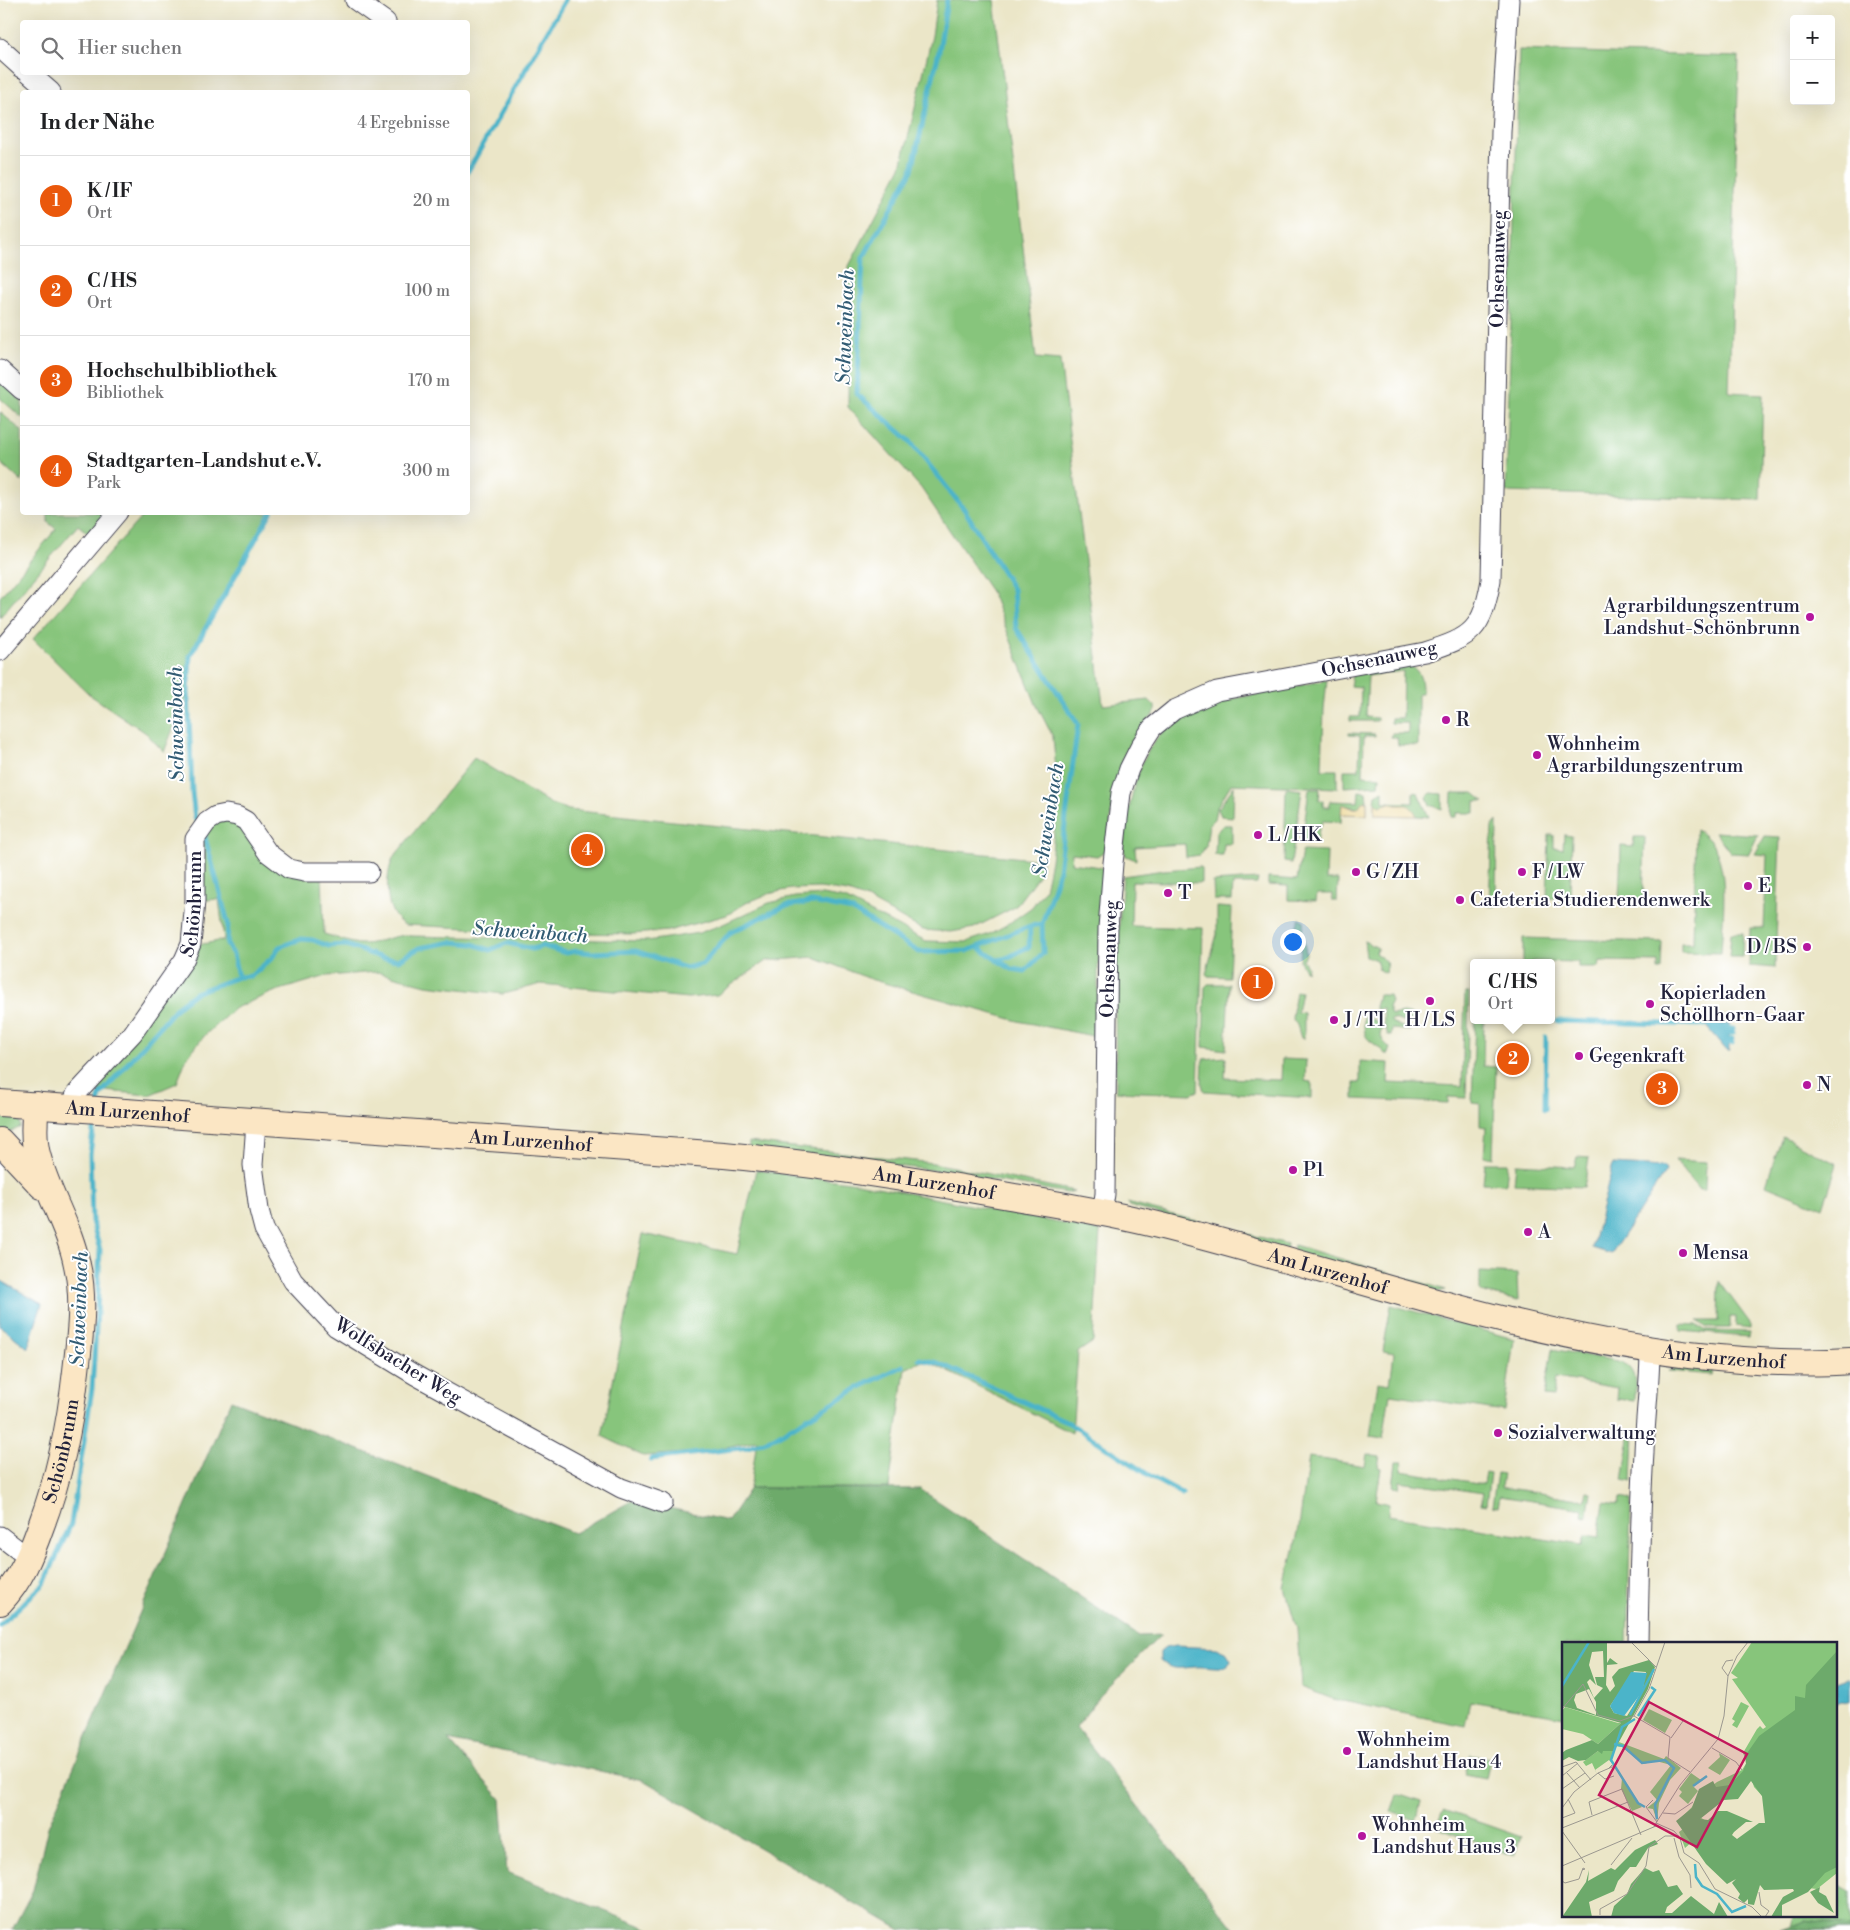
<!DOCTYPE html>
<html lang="de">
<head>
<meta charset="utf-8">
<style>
  body { margin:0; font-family:"Libre Bodoni",serif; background:#f6f6f6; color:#202124 }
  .controls { position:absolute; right:15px; top:15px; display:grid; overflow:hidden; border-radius:5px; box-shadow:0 5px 20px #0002 }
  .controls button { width:45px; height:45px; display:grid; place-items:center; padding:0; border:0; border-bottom:1px solid #e0e0e0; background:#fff; color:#202124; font:25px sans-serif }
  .you { position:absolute; left:1292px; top:941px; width:18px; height:18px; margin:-12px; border:4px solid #fff; border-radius:50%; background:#1a73e8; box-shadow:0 0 0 8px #1a73e833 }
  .badge { display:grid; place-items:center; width:32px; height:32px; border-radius:50%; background:#ea580c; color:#fff; font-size:16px; font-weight:700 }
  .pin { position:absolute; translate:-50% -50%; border:2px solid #fff; box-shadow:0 1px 5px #0006 }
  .popup { position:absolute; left:1470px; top:959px; width:85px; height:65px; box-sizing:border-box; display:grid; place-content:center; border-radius:5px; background:#fff; filter:drop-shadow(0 1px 4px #0005); font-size:16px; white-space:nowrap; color:#757577 }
  .popup b { font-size:19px; color:#202124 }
  .popup::after { content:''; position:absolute; left:50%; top:100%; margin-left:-10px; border:10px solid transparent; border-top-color:#fff }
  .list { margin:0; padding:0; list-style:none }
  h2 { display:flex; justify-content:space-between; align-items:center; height:65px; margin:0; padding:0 20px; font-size:21px }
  h2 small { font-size:16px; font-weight:400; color:#757577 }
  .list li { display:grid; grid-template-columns:32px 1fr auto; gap:15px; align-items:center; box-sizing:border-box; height:90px; padding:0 20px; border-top:1px solid #e0e0e0 }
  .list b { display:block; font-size:19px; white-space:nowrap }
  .list p { margin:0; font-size:16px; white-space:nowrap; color:#757577 }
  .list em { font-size:16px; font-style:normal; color:#757577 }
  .icon { flex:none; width:28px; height:28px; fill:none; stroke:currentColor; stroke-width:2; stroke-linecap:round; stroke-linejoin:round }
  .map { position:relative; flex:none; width:1850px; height:1930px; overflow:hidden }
  .search { position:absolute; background:#fff; box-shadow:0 5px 20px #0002; left:20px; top:20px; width:450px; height:55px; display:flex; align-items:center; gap:12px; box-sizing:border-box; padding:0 18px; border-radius:5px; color:#757577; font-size:19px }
  .panel { position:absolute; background:#fff; box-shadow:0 5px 20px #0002; left:20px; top:90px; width:450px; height:425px; border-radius:5px }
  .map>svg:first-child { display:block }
  .green { fill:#87c57b; stroke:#54745b }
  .forest { fill:#6daa6b; stroke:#486653 }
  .sand { fill:#eeda9e; stroke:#887e6c }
  .water { fill:#4bb4c9; stroke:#366b82 }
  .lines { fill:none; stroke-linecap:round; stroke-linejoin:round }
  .stream { stroke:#4bb4c9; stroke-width:5 }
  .street-casing { stroke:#403f50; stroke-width:21 }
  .secondary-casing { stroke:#403f50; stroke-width:28 }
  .street { stroke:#fff; stroke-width:19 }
  .secondary { stroke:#fbe6c4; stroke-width:26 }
  .poi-dot { fill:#b5179e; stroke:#fff; stroke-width:2 }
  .labels { text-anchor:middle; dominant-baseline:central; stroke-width:4; stroke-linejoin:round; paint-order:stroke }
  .street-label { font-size:19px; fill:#22223b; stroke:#fff }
  .poi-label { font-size:19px; fill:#22223b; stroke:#fff; text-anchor:start }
  .water-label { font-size:20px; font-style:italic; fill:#325c74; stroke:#fff }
  .inset-river { fill:none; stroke:#4bb4c9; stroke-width:2.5 }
  .inset-road { fill:none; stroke:#9b9890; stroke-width:1 }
  .view { fill:#c2185b; fill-opacity:0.15; stroke:#c2185b; stroke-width:2.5 }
  .inset-edge { fill:none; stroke:#22223b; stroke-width:2.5 }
</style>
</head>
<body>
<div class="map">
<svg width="1850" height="1930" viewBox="0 0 1850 1930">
  <rect width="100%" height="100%" fill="#fff"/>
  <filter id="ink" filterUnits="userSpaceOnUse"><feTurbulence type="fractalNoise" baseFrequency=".02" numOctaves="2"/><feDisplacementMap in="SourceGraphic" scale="10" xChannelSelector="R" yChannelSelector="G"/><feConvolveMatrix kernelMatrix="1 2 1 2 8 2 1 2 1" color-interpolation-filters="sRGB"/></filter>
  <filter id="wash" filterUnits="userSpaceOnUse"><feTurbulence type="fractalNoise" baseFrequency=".0096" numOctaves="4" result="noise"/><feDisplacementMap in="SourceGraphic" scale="20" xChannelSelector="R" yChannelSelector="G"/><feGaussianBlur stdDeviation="1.12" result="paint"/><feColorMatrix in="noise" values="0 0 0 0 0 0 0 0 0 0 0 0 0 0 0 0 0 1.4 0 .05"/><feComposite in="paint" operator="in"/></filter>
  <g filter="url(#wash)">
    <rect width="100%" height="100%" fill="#ebe6c8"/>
    <!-- green -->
    <path class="green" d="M937 0H994L1036 358 1060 360 1103 705 1149 700 1155 706V712C1114 756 1113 793 1108 849L1097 856 1072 853 1071 863 1101 867 1106 872 1098 967V1037L1018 1021 870 979 814 957 766 961 717 995 688 998 541 984 503 994 426 985 377 972 327 976 276 991 235 1008 206 1034 187 1057 177 1083 149 1095 94 1090 76 1094 197 945 224 940 219 899 195 901V839L226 814 268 853 322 873 324 934C336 937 350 944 362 944 380 944 394 933 412 936L647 941 699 933 721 925 769 903 795 897 822 895 845 899 926 941 966 942 990 934 1008 924 1032 907 1045 889 1051 861 1058 795 1053 737 1036 704 992 593 921 488 848 407 849 266 901 167 932 36Z
      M1519 50 1739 57 1729 392 1763 394 1760 500 1506 492Z
      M0 381 22 401V418L0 398Z
      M0 412 22 431V482L0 462Z
      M48 513H108L89 534 78 525 0 617V597L56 529 48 522Z
      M145 513H271L190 656 188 691 164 752 146 733 90 695 33 639Z
      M1410 665C1421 673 1422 679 1422 693H1418V746L1398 745 1397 737H1391L1392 733H1408V723H1391V718H1402L1403 671 1368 676 1366 717 1377 718V721H1350V717H1360L1361 687 1350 686 1352 675Z
      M1327 680 1324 709 1322 770H1337V788L1231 784 1216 809 1214 819 1209 824 1206 846 1200 855 1186 857 1185 844 1135 847 1136 860 1126 856 1123 848C1126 827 1129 805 1135 784 1154 718 1192 706 1253 695 1278 690 1302 685 1327 680Z
      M1349 733 1375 734V736H1364L1363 775 1380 777 1379 785 1344 787V770H1359L1360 736 1349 735Z
      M474 758 551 804 569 810 1042 860 1040 873 1015 907 974 928 951 932 923 930 867 899 848 892 820 888 791 889 768 894 746 903 727 915 668 931 633 934 570 933 405 925C383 914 385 877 393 858Z
      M1234 786 1233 817 1221 816 1218 809Z
      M1286 788 1302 790 1291 863 1284 862Z
      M1309 789H1320L1319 800 1323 801V807H1330V801L1358 802 1359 791 1366 792 1367 801 1358 808 1342 805 1341 822 1323 821 1319 829 1317 842 1302 841Z
      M1383 791V802L1413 803V792L1418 793 1429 817 1417 816C1409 801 1394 804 1380 806L1375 802 1376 795Z
      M1431 793 1442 794V809L1430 805 1427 797Z
      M1452 793H1474L1484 801H1475V813H1456V817H1451Z
      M1497 821 1496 906H1489L1492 827Z
      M1223 825H1232V844H1224L1223 855H1215L1216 833Z
      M1696 830C1735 848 1722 918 1721 953L1681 952V943H1693Z
      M1715 832 1758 835 1749 854 1731 853Z
      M1549 835H1554V848L1563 849 1564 835 1572 836 1570 899 1547 898Z
      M1765 836 1780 837 1775 968 1749 966 1750 928H1764L1767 855 1755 854Z
      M1634 837H1645L1643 901 1619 900 1621 846 1633 847Z
      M1302 851 1327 852 1326 880H1338L1337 901H1332V894H1317L1316 901 1288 900V886L1268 885V878L1297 880Z
      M1201 867V883L1132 881 1131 926 1203 928 1198 1091 1191 1094 1116 1091 1115 977 1123 876 1164 870Z
      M1258 879 1257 884H1233L1232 900H1214L1213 882Z
      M1217 907 1232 908 1229 977 1208 976 1206 974 1217 934Z
      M1299 918 1304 921 1302 931 1306 954 1303 960 1307 966 1306 972 1300 961 1301 944 1296 941 1300 938 1295 931Z
      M1731 933H1743L1742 957H1729Z
      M1523 938 1662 942 1661 970H1658V962L1600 961 1599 967H1578V962L1532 961V963H1523Z
      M1364 941 1378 948 1375 953 1387 962 1385 973 1379 970 1376 960 1366 956Z
      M1208 984H1229L1226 1050 1203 1047 1205 987Z
      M1296 991 1301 992 1297 1012 1304 1013V1039L1301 1038 1297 1025 1292 1018Z
      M1465 993H1469L1466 1098 1448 1097V1103L1354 1099V1083H1360V1061L1389 1063 1388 1083 1462 1086Z
      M1378 995H1389L1391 1001 1388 1007 1391 1015 1403 1013 1414 1015 1416 1019 1404 1022 1394 1019 1391 1020V1022L1411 1031 1392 1029 1391 1035H1388L1384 1024 1383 1009H1376L1375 1007Z
      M1364 1016 1380 1023 1383 1028 1380 1034 1383 1041 1390 1048 1388 1054H1385C1370 1036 1363 1046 1364 1016Z
      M1475 1020H1484L1483 1066 1496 1067 1493 1158 1484 1156 1486 1127 1480 1126V1103L1472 1102Z
      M1226 1057 1225 1078 1281 1080 1282 1059 1306 1060 1305 1081 1312 1082V1098L1204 1091 1202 1084 1203 1059Z
      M3 1118 19 1120 21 1127 3 1135 0 1132V1119Z
      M1782 1136 1837 1164 1823 1208 1766 1185Z
      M749 1142 933 1163 1074 1191 1067 1193 947 1172 749 1148Z
      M1577 1157 1589 1158 1584 1187 1514 1184 1516 1164 1574 1167Z
      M1675 1160 1706 1162 1705 1190H1699Z
      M1485 1163H1508L1506 1184 1483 1183Z
      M756 1170 857 1183 1100 1231 1093 1342 1078 1352 1072 1433 931 1363 920 1362 905 1369 889 1488H750L757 1440 709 1451 643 1456 602 1436 643 1234 737 1254Z
      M1127 1203 1287 1244 1286 1250 1129 1206Z
      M1294 1245 1446 1290 1437 1292 1293 1252Z
      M1480 1272 1517 1274 1518 1301 1480 1292Z
      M1719 1281 1750 1323V1329L1736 1327V1317H1730V1328H1707L1698 1321H1718Z
      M1391 1305 1514 1339 1504 1411 1390 1394 1383 1438 1370 1436 1378 1382 1390 1384 1394 1353 1383 1351Z
      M1681 1324 1697 1325 1706 1331 1749 1332 1748 1337 1681 1331Z
      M1552 1349 1622 1362C1638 1372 1635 1385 1635 1401L1617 1399 1618 1388 1556 1378 1553 1397 1544 1396Z
      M1680 1366 1712 1369 1711 1375 1668 1371Z
      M1631 1432H1634L1632 1482 1623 1480Z
      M1367 1454 1380 1456 1378 1467 1381 1468 1376 1501 1389 1504 1388 1515 1582 1545 1585 1535 1599 1537 1604 1502 1619 1504 1620 1498 1631 1500 1627 1644H1564V1717L1470 1701 1465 1726 1333 1699 1301 1687 1297 1629 1285 1588 1298 1533 1309 1457 1365 1466Z
      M1396 1462H1402L1401 1471 1484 1484 1486 1473 1490 1474 1486 1505 1481 1504 1483 1493 1400 1481 1399 1488 1393 1487Z
      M1497 1473 1503 1474 1501 1487 1585 1500 1587 1491 1591 1492 1587 1517 1582 1516 1583 1509 1500 1496 1498 1507 1492 1506Z
      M1470 1755 1490 1758 1486 1779 1465 1775Z
      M1397 1794 1421 1802 1415 1820 1391 1812Z
      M1444 1810 1521 1837 1514 1856 1437 1828Z
      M1836 1884 1850 1892V1930H1789L1793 1916H1836Z"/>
    <!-- forest -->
    <path class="forest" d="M231 1400 574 1533 633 1500 728 1521 750 1488 920 1489 1139 1636 1161 1635 1100 1696 1076 1727 1235 1930H901L643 1780 448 1740 501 1799 507 1872 652 1930H12L33 1890 48 1827Z
      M1806 1921 1850 1926V1930H1780Z"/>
    <!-- sand -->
    <path class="sand" d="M1367 801V815L1341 814 1342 804 1352 808H1358L1362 802Z
      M1375 802 1380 806 1390 803C1402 809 1408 798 1417 816L1375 815Z"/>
    <!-- water -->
    <path class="water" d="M1704 1024H1729V1051H1727Z
      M1613 1164 1664 1167 1666 1171 1611 1254 1592 1248Z
      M0 1280 42 1304 28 1348 0 1326Z
      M1176 1646 1216 1648 1227 1653 1231 1660 1227 1667C1216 1670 1206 1666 1195 1667 1181 1668 1172 1671 1160 1661V1652L1165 1648Z
      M1850 1677V1702L1842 1701 1836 1703V1682Z"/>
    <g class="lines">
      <!-- stream -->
      <path class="stream" d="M468 171 565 0
        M200 826 195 818 192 793 188 691 190 656 271 512
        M204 834 228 923 227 945 233 954 238 977
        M979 948 997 960C1014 958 1014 952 1029 947L1030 926
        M997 960 1012 969 1025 971 1043 953 1042 924
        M1558 1021 1704 1025
        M1729 1029H1733
        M1729 1033H1733
        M1729 1039H1732
        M1729 1043H1732
        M98 1103 100 1095 178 1006 195 993 238 977 251 976 272 958 279 947 301 939 313 940 328 946 346 945 382 958 398 960 419 948 452 942 473 944 490 950 507 943 532 949 543 946 566 953 576 951 592 953 636 951 686 968 702 964 731 932 785 906 812 902 852 910 919 952 967 951 1030 926 1042 924 1059 871 1078 724 1016 628 1013 589 964 509 910 441 857 394 863 258 912 170 939 51 947 0
        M1545 1109 1546 1037
        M919 1359 938 1363 1066 1421 1158 1481 1182 1494
        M651 1459 748 1447 775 1437 858 1388 903 1366
        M0 1625 44 1584 71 1524 92 1389 97 1312 100 1250 92 1221 90 1154 95 1116"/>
    </g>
  </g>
  <g filter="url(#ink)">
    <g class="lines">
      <defs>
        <g id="street">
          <path d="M355 0 386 22"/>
          <path d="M0 48 22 68"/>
          <path d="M28 72 51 92"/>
          <path d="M0 370 22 390"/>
          <path d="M0 651 118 512"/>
          <path id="s1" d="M71 1108 76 1094 133 1033 184 960 191 944 195 901V839L207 822 216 816 226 814 237 816 246 821 268 853 289 869 304 872H369"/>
          <path d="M256 1122 253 1165 259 1210 264 1229 293 1281 336 1327 415 1375 621 1488 663 1503"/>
          <path d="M1102 1213 1105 1194 1108 928 1113 863 1121 793 1129 769 1141 745 1152 728 1174 710 1217 691 1425 652C1473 637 1482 630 1491 580L1501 132 1509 0"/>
          <path d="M0 1536 30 1559"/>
          <path d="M1638 1644C1639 1580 1640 1516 1644 1453 1645 1418 1650 1384 1650 1350"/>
        </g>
        <g id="secondary">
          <path id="s2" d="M0 1103 724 1155C820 1164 914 1179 1009 1196 1061 1205 1112 1213 1162 1226 1338 1270 1508 1333 1689 1355 1742 1361 1797 1365 1850 1361"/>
          <path d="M0 1141 42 1186"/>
          <path id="s3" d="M0 1602C21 1580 31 1554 41 1526 60 1475 70 1425 76 1371 80 1336 85 1299 77 1265 70 1228 48 1195 38 1158 33 1142 34 1122 36 1105"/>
        </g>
      </defs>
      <!-- street casing -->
      <use href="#street" class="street-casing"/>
      <!-- secondary casing -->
      <use href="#secondary" class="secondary-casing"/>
      <!-- street -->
      <use href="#street" class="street"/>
      <!-- secondary -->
      <use href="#secondary" class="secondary"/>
    </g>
  </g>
  <!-- markers -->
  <g class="poi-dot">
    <circle cx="1810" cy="617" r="5"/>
    <circle cx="1446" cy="720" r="5"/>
    <circle cx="1537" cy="755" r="5"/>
    <circle cx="1258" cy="835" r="5"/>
    <circle cx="1356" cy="872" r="5"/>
    <circle cx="1522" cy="872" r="5"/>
    <circle cx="1748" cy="886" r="5"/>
    <circle cx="1168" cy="893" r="5"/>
    <circle cx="1460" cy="900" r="5"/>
    <circle cx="1807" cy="947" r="5"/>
    <circle cx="1430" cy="1001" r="5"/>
    <circle cx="1650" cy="1004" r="5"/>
    <circle cx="1334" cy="1020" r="5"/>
    <circle cx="1579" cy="1056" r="5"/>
    <circle cx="1807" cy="1085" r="5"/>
    <circle cx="1293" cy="1170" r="5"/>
    <circle cx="1528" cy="1232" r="5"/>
    <circle cx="1683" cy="1253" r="5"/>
    <circle cx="1498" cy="1433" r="5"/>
    <circle cx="1347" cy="1751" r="5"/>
    <circle cx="1362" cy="1836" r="5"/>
  </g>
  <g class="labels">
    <!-- street labels -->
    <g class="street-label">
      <text transform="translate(1498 269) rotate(-89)">Ochsenauweg</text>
      <text transform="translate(1379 659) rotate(-12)">Ochsenauweg</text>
      <text stroke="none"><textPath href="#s1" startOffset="245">Schönbrunn</textPath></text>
      <text transform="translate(1109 959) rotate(-88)">Ochsenauweg</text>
      <text stroke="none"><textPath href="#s2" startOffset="128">Am Lurzenhof</textPath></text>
      <text stroke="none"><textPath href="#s2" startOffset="532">Am Lurzenhof</textPath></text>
      <text stroke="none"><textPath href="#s2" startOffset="938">Am Lurzenhof</textPath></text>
      <text stroke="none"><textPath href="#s2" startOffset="1342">Am Lurzenhof</textPath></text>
      <text stroke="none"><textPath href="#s2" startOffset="1748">Am Lurzenhof</textPath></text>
      <text transform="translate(398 1361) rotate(32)">Wolfsbacher Weg</text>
      <text stroke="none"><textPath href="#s3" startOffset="165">Schönbrunn</textPath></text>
    </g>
    <!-- poi labels -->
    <g class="poi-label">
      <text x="1800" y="606" text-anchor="end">Agrarbildungszentrum<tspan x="1800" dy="22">Landshut-Schönbrunn</tspan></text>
      <text x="1456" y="720">R</text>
      <text x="1547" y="744">Wohnheim<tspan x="1547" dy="22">Agrarbildungszentrum</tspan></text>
      <text x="1268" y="835">L / HK</text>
      <text x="1366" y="872">G / ZH</text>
      <text x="1532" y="872">F / LW</text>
      <text x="1758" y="886">E</text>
      <text x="1178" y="893">T</text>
      <text x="1470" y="900">Cafeteria Studierendenwerk</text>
      <text x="1797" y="947" text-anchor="end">D / BS</text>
      <text x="1660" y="993">Kopierladen<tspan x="1660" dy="22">Schöllhorn-Gaar</tspan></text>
      <text x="1344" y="1020">J / TI</text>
      <text x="1430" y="1020" text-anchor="middle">H / LS</text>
      <text x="1589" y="1056">Gegenkraft</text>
      <text x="1817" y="1085">N</text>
      <text x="1303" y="1170">P1</text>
      <text x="1538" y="1232">A</text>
      <text x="1693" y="1253">Mensa</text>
      <text x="1508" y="1433">Sozialverwaltung</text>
      <text x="1357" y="1740">Wohnheim<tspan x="1357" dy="22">Landshut Haus 4</tspan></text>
      <text x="1372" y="1825">Wohnheim<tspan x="1372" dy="22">Landshut Haus 3</tspan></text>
    </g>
    <!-- water labels -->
    <g class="water-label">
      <text transform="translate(846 327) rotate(-88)">Schweinbach</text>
      <text transform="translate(177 724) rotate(-91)">Schweinbach</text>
      <text transform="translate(1049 820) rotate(-81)">Schweinbach</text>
      <text transform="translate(530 933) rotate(4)">Schweinbach</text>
      <text transform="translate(80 1309) rotate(-88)">Schweinbach</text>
    </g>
  </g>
  <!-- overview -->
  <g transform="translate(1562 1642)">
    <rect width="275" height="275" fill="#ebe6c8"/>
    <path d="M190 0H275V132L202 156 192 145 189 135 160 153 138 175 144 179 140 211 131 199 123 206 117 190 121 187 120 175 130 165 134 156 155 140 180 128 185 120 181 111 195 87 198 84 201 87 204 85 170 37 176 36 169 31ZM179 60 187 64 175 86 170 83 173 79 170 77ZM3 65 56 81H59L36 102 21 92 0 87V69ZM87 67 110 78 103 91 81 78ZM57 100 102 117 104 114 119 126 108 138 97 161 95 179 91 167 85 166 95 158 88 150 109 123 94 119 81 122 60 105 53 104ZM36 109H52L49 118 52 123 47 118 33 128 35 132 30 121 24 124 21 120ZM157 111 168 118 158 133 146 126 158 115ZM129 131 139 138 131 144 136 149 126 162 117 154 120 150 117 147ZM60 136 76 161 80 165 70 169 59 147ZM275 224V231L255 247 246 246 260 230Z" fill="#87c57b"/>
    <path d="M0 0H45V21L48 16 56 22 45 23 44 43 48 50 53 44 50 35 57 27 87 18 93 25 86 47 52 109H41L40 112 36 109 24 118 16 119 7 115 0 119V111L4 108 30 98 36 102 59 81 0 64ZM41 9 42 35H33L35 43 41 46 32 56 25 40 28 37 34 43 27 23 30 10ZM72 29 84 30 80 50 65 74 52 71 48 64ZM27 47 34 60V73L15 66 12 58 14 52ZM275 9V225L263 231 246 250 220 263V275H209L221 255 232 249 231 247 202 248 198 243 192 263 186 262V257L182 261 176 256 178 252 170 241 174 237 165 242 144 222 114 179 130 166 137 147 151 139 154 145 168 143 181 129 184 122 183 114 197 94 233 68V54L243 56 244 43ZM189 139 200 154 203 181H197L175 197 170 193 172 190 184 180H191L165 169H156L146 178 138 177 162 158 176 157ZM93 198 96 202 86 206 74 225H68L56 239 52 249 27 260 30 275H0L24 240 27 228 26 239 49 226 53 228 73 208ZM83 226 91 230 97 228 106 245 115 243 121 252 105 265 103 271H110L129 254 152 272 157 260 166 275H49L52 264 65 252 69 242ZM258 245 257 250 264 254 272 271 256 261 248 250Z" fill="#6daa6b" fill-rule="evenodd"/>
    <path d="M69 30 85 31 80 50 62 74 52 71 48 64Z" fill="#4bb4c9"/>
    <path class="inset-river" d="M0 44 27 0M68 73 92 27M76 74 93 48 89 45M73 77 60 85 49 118 76 161 83 165M52 102 61 104 80 121 103 118 112 126 93 163 95 177M131 144 145 134M133 222 134 235 140 244 155 252 170 270 184 264"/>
    <path class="inset-road" d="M69 0 94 25M166 34 160 26 164 19 171 18M0 67 21 42 36 73 58 79 72 74 87 47 103 0M72 74 108 95 106 116 128 130M109 96 121 79M150 106 174 120 180 128M0 125 14 120 29 138M5 131 18 146M36 131 43 137 52 134M0 134 16 121M0 147 23 131M91 158 84 165 95 180M0 166 12 150 36 131 50 125V123L47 126M101 171 113 172 131 160M30 173 27 160 60 147 79 193M0 176 13 171 6 157M94 181 118 143 156 97 162 74 166 34 175 14 186 0M92 185 94 181 112 189 118 196 122 211 137 221 153 247 190 265 200 275M0 186 66 160M0 189 23 221M112 196 117 215 128 233 129 246M49 223 70 196M0 224 94 184M0 239 3 241 17 237 21 226 23 227 20 228M197 250 199 263 207 269 203 275M38 273V267L65 252 84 224 87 205 103 194H117"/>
    <path class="view" d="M87 60 185 112 135 205 37 153Z"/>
    <rect width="275" height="275" class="inset-edge"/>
  </g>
</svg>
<div class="controls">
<button>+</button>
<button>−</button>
</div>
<div class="you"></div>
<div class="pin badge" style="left:1257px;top:983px">1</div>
<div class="pin badge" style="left:1513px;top:1059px">2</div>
<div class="popup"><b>C / HS</b>Ort</div>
<div class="pin badge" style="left:1662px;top:1089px">3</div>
<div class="pin badge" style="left:587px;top:850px">4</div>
<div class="search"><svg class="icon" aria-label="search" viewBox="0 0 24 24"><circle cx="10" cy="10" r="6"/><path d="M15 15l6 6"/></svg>Hier suchen</div>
<section class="panel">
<h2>In der Nähe<small>4 Ergebnisse</small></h2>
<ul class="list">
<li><span class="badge">1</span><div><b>K / IF</b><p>Ort</p></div><em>20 m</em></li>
<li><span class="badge">2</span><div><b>C / HS</b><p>Ort</p></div><em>100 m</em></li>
<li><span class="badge">3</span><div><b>Hochschulbibliothek</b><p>Bibliothek</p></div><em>170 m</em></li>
<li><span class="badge">4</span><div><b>Stadtgarten-Landshut e.V.</b><p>Park</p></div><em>300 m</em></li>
</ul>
</section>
</div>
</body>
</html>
